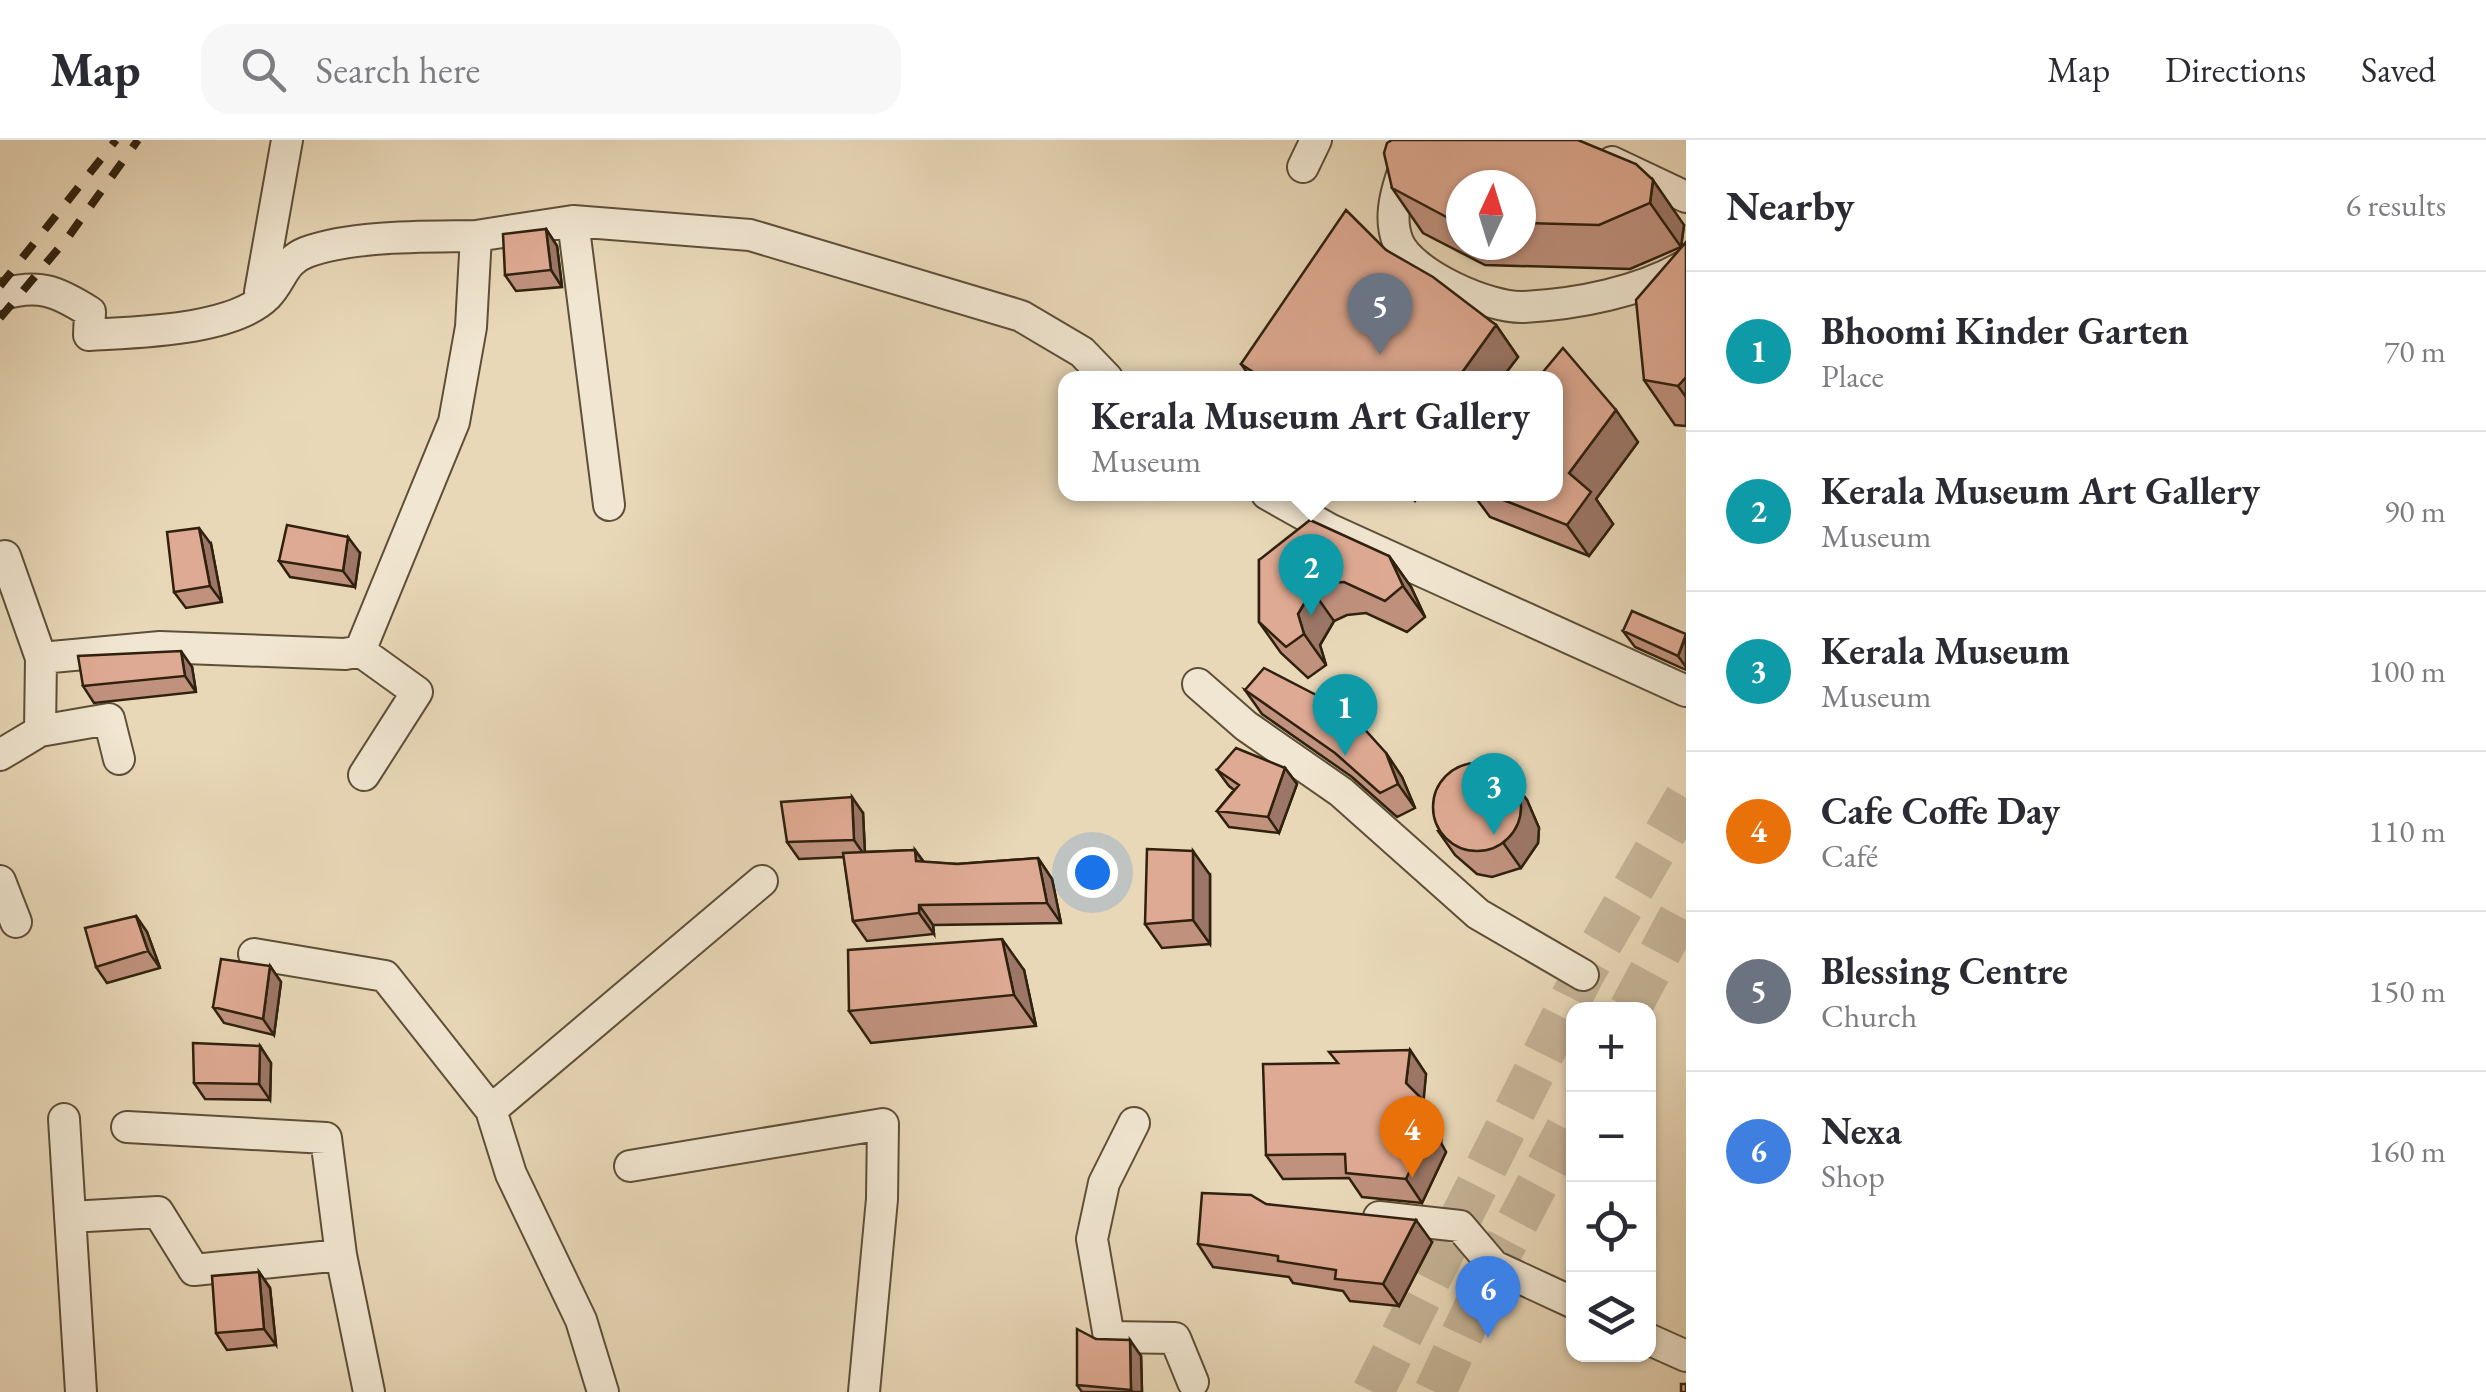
<!DOCTYPE html>
<html lang="en">
<head>
<meta charset="utf-8">
<style>
  body { margin:0; font-family:"EB Garamond",serif; background:#f7f7f7; color:#2b2b33 }
  .controls { position:absolute; right:30px; bottom:30px; display:grid; overflow:hidden; border-radius:20px; box-shadow:0 2px 8px #0004 }
  .controls button { width:90px; height:90px; display:grid; place-items:center; padding:0; border:0; border-bottom:2px solid #e1e1e2; background:#fff; color:#2b2b33; font:50px sans-serif }
  .compass { position:absolute; left:1446px; top:30px; width:90px; height:90px; border-radius:50%; background:#fff; box-shadow:0 2px 8px #0004; rotate:4deg }
  .you { position:absolute; left:1092px; top:732px; width:35px; height:35px; margin:-25px; border:8px solid #fff; border-radius:50%; background:#1a73e8; box-shadow:0 0 0 15px #1a73e833 }
  .badge { display:grid; place-items:center; width:65px; height:65px; border-radius:50%; background:#8f2418; color:#fff; font-size:32px; font-weight:700 }
  .pin { position:absolute; translate:-50% -82px; filter:drop-shadow(0 2px 5px #0008) }
  .pin::after { content:''; position:absolute; top:52px; width:35px; height:30px; background:inherit; clip-path:polygon(0 0,100% 0,50% 100%) }
  .popup { position:absolute; left:1058px; top:231px; width:505px; height:130px; box-sizing:border-box; display:grid; place-content:center; border-radius:20px; background:#fff; filter:drop-shadow(0 2px 8px #0005); font-size:32px; white-space:nowrap; color:#7c7c81 }
  .popup b { font-size:38px; color:#2b2b33 }
  .popup::after { content:''; position:absolute; left:50%; top:100%; margin-left:-20px; border:20px solid transparent; border-top-color:#fff }
  .list { margin:0; padding:0; list-style:none }
  h2 { display:flex; justify-content:space-between; align-items:center; height:130px; margin:0; padding:0 40px; font-size:42px }
  h2 small { font-size:32px; font-weight:400; color:#7c7c81 }
  .list li { display:grid; grid-template-columns:65px 1fr auto; gap:30px; align-items:center; box-sizing:border-box; height:160px; padding:0 40px; border-top:2px solid #e1e1e2 }
  .list b { display:block; font-size:38px; white-space:nowrap }
  .list p { margin:0; font-size:32px; white-space:nowrap; color:#7c7c81 }
  .list em { font-size:32px; font-style:normal; color:#7c7c81 }
  .icon { flex:none; width:55px; height:55px; fill:none; stroke:currentColor; stroke-width:2; stroke-linecap:round; stroke-linejoin:round }
  .map { position:relative; flex:none; width:1686px; height:1252px; overflow:hidden }
  header { display:flex; align-items:center; gap:60px; box-sizing:border-box; height:140px; padding:0 50px; background:#fff; border-bottom:2px solid #e1e1e2 }
  header strong { font-size:48px }
  nav { display:flex; gap:55px; margin-inline-start:auto; font-size:35px }
  .search { width:700px; height:90px; background:#f7f7f7; display:flex; align-items:center; gap:25px; box-sizing:border-box; padding:0 35px; border-radius:30px; color:#7c7c81; font-size:38px }
  main { display:flex }
  aside { flex:1; background:#fff }
  .map>svg:first-child { display:block }
  .lines { fill:none; stroke-linecap:round; stroke-linejoin:round }
  .highway-tunnel { stroke:#c4b396; stroke-width:42; stroke-dasharray:42 21; stroke-linecap:butt }
  .minor-casing { stroke:#5e4f38; stroke-width:34 }
  .minor { stroke:#f1e6d1; stroke-width:30 }
  .rail { stroke:#2f210e; stroke-width:8; stroke-dasharray:18 18; stroke-linecap:butt }
  .wall { fill:#c0927e; stroke:#2f210e; stroke-width:2.5; fill-rule:evenodd }
  .shaded-wall { fill:#9c7767; stroke:#2f210e; stroke-width:2.5 }
  .building { fill:#dfaa93; stroke:#2f210e; stroke-width:2.5 }
</style>
</head>
<body>
<header>
<strong>Map</strong>
<div class="search"><svg class="icon" aria-label="search" viewBox="0 0 24 24"><circle cx="10" cy="10" r="6"/><path d="M15 15l6 6"/></svg>Search here</div>
<nav><a>Map</a><a>Directions</a><a>Saved</a></nav>
</header>
<main>
<div class="map">
<svg width="1686" height="1252" viewBox="0 0 1686 1252">
  <rect width="100%" height="100%" fill="#e9d8b8"/>
  <filter id="stains"><feTurbulence type="fractalNoise" baseFrequency=".002" numOctaves="4"/><feColorMatrix values="0 0 0 0 .2 0 0 0 0 .09 0 0 0 0 .02 0 0 0 .5 -.17"/></filter>
  <radialGradient id="worn" r=".72"><stop offset=".6" stop-color="#630" stop-opacity="0"/><stop offset="1" stop-color="#630" stop-opacity=".3"/></radialGradient>
  <g class="lines">
    <!-- highway-tunnel -->
    <path class="highway-tunnel" d="M1630 869 1686 764
      M1373 1252 1583 835 1686 657
      M1435 1252 1494 1126 1574 975"/>
    <defs>
      <path id="minor" d="M1612 22 1686 57
        M1418 26 1402 35C1395 56 1389 80 1398 102 1411 134 1490 169 1524 167 1578 164 1640 152 1686 125
        M1303 27 1316 0
        M573 81 609 365
        M260 152 287 0
        M0 155C38 143 57 151 90 172L89 195C135 192 232 191 267 156 283 139 283 121 307 112 354 95 426 97 476 96
        M1267 354 1331 390 1686 551
        M5 416 41 518
        M360 511 417 552 364 635
        M1198 544 1246 586 1341 652 1478 774 1583 835
        M40 591 109 579 119 619
        M0 615 40 591 41 518 160 507 345 514 360 511 454 282 471 187 476 96 573 81 750 95 1021 176 1082 212 1107 238
        M0 741 16 782
        M254 814 385 836 491 970 511 1034 581 1180 603 1252
        M491 970 762 741
        M64 979 81 1252
        M1134 983 1104 1043 1092 1099 1109 1197 1175 1198 1193 1242
        M127 987 326 998 341 1115 369 1252
        M630 1026 883 984 882 1059 864 1252
        M70 1077 158 1072 194 1130 341 1115
        M1379 1077 1460 1086 1494 1126 1574 1163
        M1648 1199 1686 1216"/>
    </defs>
    <!-- minor casing -->
    <use href="#minor" class="minor-casing"/>
    <!-- minor -->
    <use href="#minor" class="minor"/>
    <!-- rail -->
    <path class="rail" d="M0 146 116 0
      M0 178 69 96 138 0"/>
  </g>
  <!-- wall -->
  <path class="wall" d="M1578 0 1684 85 1681 107 1630 129 1485 125 1423 93 1392 48ZM1461 45H1521V105H1461Z
    M546 89 557 106 562 147 516 151 505 135Z
    M1686 102V286L1675 285 1644 240Z
    M1386 110 1496 185 1518 217 1502 238H1251L1241 224Z
    M1638 302 1596 359 1613 384 1589 416 1490 377 1473 354H1556Z
    M211 404 222 462 186 468 174 452Z
    M360 413 355 447 290 437 279 421Z
    M1389 416 1411 447 1425 477 1407 492 1366 473 1347 475 1334 481 1320 505 1326 525 1308 538 1281 513 1259 482V420Z
    M1623 491 1686 494V530L1635 507Z
    M192 527 196 552 94 563 83 546Z
    M1245 550 1386 613 1402 637 1415 668 1397 677 1352 637 1262 574Z
    M1285 628 1297 644 1279 693 1229 687 1217 671 1234 650 1229 646 1217 630Z
    M1527 660 1539 688 1538 703 1521 728 1492 737 1477 734 1455 715 1438 691Z
    M863 673 865 712 915 710 924 722 957 724 1038 718 1052 739 1061 783 933 785 934 794 867 801 853 781 844 717 799 719 787 702Z
    M1210 735V804L1162 808 1145 784Z
    M136 776 147 792 160 828 107 843 96 827Z
    M270 826 281 842 274 895 224 883 213 867Z
    M1024 830 1036 886 871 903 849 871Z
    M260 906 271 923 270 960 205 959 194 943Z
    M1410 910 1426 934 1423 960 1442 986 1441 1003 1446 1012 1422 1063 1362 1057 1349 1038 1283 1039 1266 1015 1337 923Z
    M1266 1064 1432 1102 1399 1166 1350 1161 1343 1151 1293 1143 1289 1137 1213 1127 1198 1104Z
    M259 1132 270 1148 276 1205 227 1210 216 1193Z
    M1096 1199 1141 1216 1142 1252H1082L1077 1245Z"/>
  <!-- shaded-wall -->
  <path class="shaded-wall" d="M1653 40 1684 85 1681 107 1650 63Z
    M546 89 557 106 562 147 551 130Z
    M1496 185 1518 217 1502 238H1458Z
    M1686 237V257L1678 246Z
    M1616 270 1638 302 1596 359 1613 384 1589 416 1567 385 1569 333Z
    M1409 354H1420L1415 361Z
    M199 388 211 404 222 462 210 446Z
    M348 397 360 413 355 447 343 431Z
    M1389 416 1411 447 1425 477 1403 446Z
    M1312 450 1334 481 1320 505 1326 525 1304 494 1298 474Z
    M1686 497V527L1678 516Z
    M181 511 192 527 196 552 185 536Z
    M1386 613 1402 637 1415 668 1398 644Z
    M1285 628 1297 644 1279 693 1268 677Z
    M1510 636 1527 660 1539 688 1538 703 1521 728 1504 704Z
    M852 657 863 673 865 716 854 700Z
    M915 710 929 730 916 721Z
    M1193 711 1210 735V804L1193 780Z
    M1038 718 1052 739 1061 783 1047 763Z
    M919 765 933 785 934 794 919 773Z
    M136 776 147 792 160 828 148 811Z
    M1002 799 1024 830 1036 886 1014 855Z
    M270 826 281 842 274 895 263 879Z
    M260 906 271 923 270 960 259 944Z
    M1410 910 1426 934 1423 967 1406 943Z
    M1425 962 1442 986 1441 1003 1446 1012 1422 1063 1406 1039 1423 987Z
    M1416 1080 1432 1102 1399 1166 1383 1144Z
    M259 1132 270 1148 276 1205 264 1189Z
    M1130 1200 1141 1216 1142 1252H1133L1131 1250Z"/>
  <!-- building -->
  <path class="building" d="M1392 0H1578L1636 24 1653 40 1650 63 1599 85 1521 83V45H1461V81H1454L1392 48 1384 13 1387 3Z
    M1346 70 1386 110 1433 137 1496 185 1458 238H1262L1241 224Z
    M546 89 551 130 505 135 503 94Z
    M1686 102V237L1678 246 1644 240 1636 160Z
    M1563 208 1616 270 1569 333 1591 352 1567 385 1488 354H1556V238H1538Z
    M1310 380 1389 416 1403 446 1385 461 1344 442 1326 443 1312 450 1298 474 1304 494 1286 507 1259 482V420Z
    M287 385 348 397 343 431 279 421Z
    M199 388 210 446 174 452 167 392Z
    M1632 471 1686 494 1678 516 1623 491Z
    M181 511 185 536 83 546 78 516Z
    M1264 528 1349 572 1386 613 1398 644 1380 653 1335 613 1245 550Z
    M1236 608 1285 628 1268 677 1217 671 1239 645 1217 630Z
    M1433 667a44 44 0 1 1 88 0a44 44 0 1 1-88 0Z
    M852 657 854 700 787 702 781 662Z
    M1147 709 1193 711V780L1145 784Z
    M915 710 916 721 957 724 1038 718 1047 763 919 765V773L853 781 843 713Z
    M136 776 148 811 96 827 85 788Z
    M1002 799 1014 855 849 871 848 810Z
    M221 819 270 826 263 879 213 867Z
    M193 903 260 906 259 944 194 943Z
    M1410 910 1406 943 1425 962 1423 987 1430 988 1406 1039 1346 1033 1345 1014 1266 1015 1263 924 1338 923 1329 912Z
    M1202 1053 1251 1055 1266 1064 1416 1080 1383 1144 1335 1139 1336 1130 1278 1121V1116L1198 1104Z
    M259 1132 264 1189 216 1193 212 1136Z
    M1077 1189 1096 1199 1130 1200 1131 1250 1077 1245Z
    M1681 1244H1686V1252H1681Z"/>
  <rect width="100%" height="100%" filter="url(#stains)"/>
  <rect width="100%" height="100%" fill="url(#worn)"/>
</svg>
<div class="controls">
<button>+</button>
<button>−</button>
<button><svg class="icon" aria-label="locate" viewBox="0 0 24 24"><circle cx="12" cy="12" r="6"/><path d="M12 2v4M12 18v4M2 12h4M18 12h4"/></svg></button>
<button><svg class="icon" aria-label="layers" viewBox="0 0 24 24"><path d="M12 4l9 5-9 5-9-5zM3 14l9 5 9-5"/></svg></button>
</div>
<svg class="compass" viewBox="-18 -18 36 36"><path d="M0-13l5 13h-10z" fill="#e53935"/><path d="M0 13l5-13h-10z" fill="#7c7c81"/></svg>
<div class="you"></div>
<div class="pin badge" style="left:1345px;top:616px;background:#0f9aa8">1</div>
<div class="pin badge" style="left:1311px;top:476px;background:#0f9aa8">2</div>
<div class="popup"><b>Kerala Museum Art Gallery</b>Museum</div>
<div class="pin badge" style="left:1494px;top:695px;background:#0f9aa8">3</div>
<div class="pin badge" style="left:1412px;top:1038px;background:#e8710a">4</div>
<div class="pin badge" style="left:1380px;top:215px;background:#6b7280">5</div>
<div class="pin badge" style="left:1488px;top:1198px;background:#3f7fe0">6</div>
</div>
<aside>
<h2>Nearby<small>6 results</small></h2>
<ul class="list">
<li><span class="badge" style="background:#0f9aa8">1</span><div><b>Bhoomi Kinder Garten</b><p>Place</p></div><em>70 m</em></li>
<li><span class="badge" style="background:#0f9aa8">2</span><div><b>Kerala Museum Art Gallery</b><p>Museum</p></div><em>90 m</em></li>
<li><span class="badge" style="background:#0f9aa8">3</span><div><b>Kerala Museum</b><p>Museum</p></div><em>100 m</em></li>
<li><span class="badge" style="background:#e8710a">4</span><div><b>Cafe Coffe Day</b><p>Café</p></div><em>110 m</em></li>
<li><span class="badge" style="background:#6b7280">5</span><div><b>Blessing Centre</b><p>Church</p></div><em>150 m</em></li>
<li><span class="badge" style="background:#3f7fe0">6</span><div><b>Nexa</b><p>Shop</p></div><em>160 m</em></li>
</ul>
</aside>
</main>
</body>
</html>
